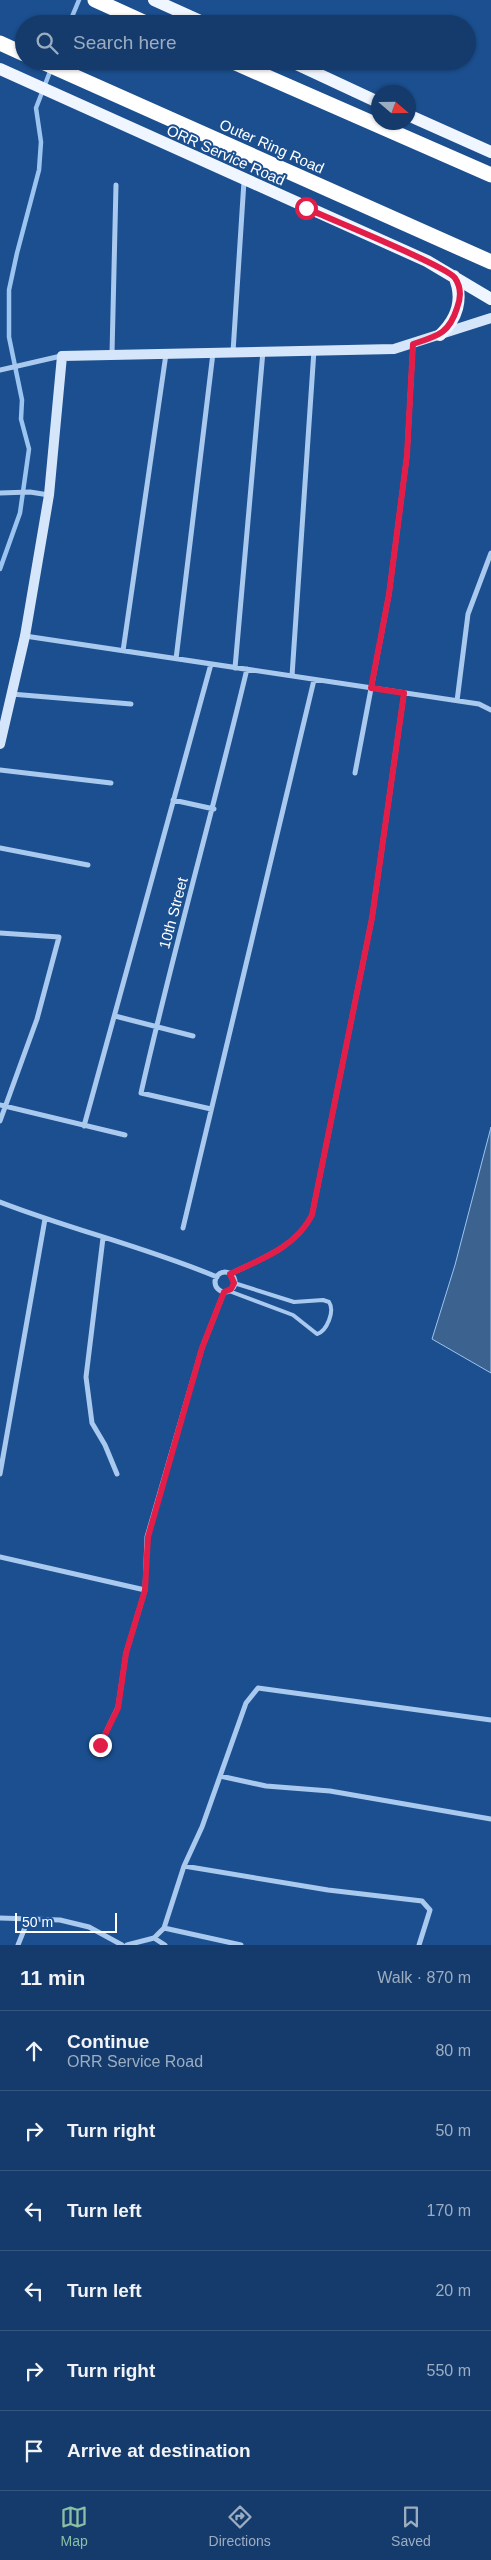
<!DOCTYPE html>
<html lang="en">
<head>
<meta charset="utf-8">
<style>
  body { margin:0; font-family:Arial,sans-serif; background:#1d4271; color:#f1f3f6 }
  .compass { position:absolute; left:371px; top:85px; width:45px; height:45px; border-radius:50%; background:#143b6b; box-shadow:0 1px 4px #0004; rotate:110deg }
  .scale { position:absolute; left:15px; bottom:12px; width:102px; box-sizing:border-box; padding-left:5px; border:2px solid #fff; border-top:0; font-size:14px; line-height:18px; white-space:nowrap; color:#fff; -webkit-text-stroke:4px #1b4f8f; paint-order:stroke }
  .stop { position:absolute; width:15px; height:15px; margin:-11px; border:4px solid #e11d48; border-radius:50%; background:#fff }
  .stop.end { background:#e11d48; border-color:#fff; box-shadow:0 1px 5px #0008 }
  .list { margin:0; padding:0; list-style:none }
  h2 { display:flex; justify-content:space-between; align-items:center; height:65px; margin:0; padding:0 20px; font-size:21px }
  h2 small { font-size:16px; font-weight:400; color:#9dadc1 }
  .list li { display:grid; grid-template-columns:32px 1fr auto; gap:15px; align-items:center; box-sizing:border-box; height:80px; padding:0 20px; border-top:1px solid #33557e }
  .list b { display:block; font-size:19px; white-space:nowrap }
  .list p { margin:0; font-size:16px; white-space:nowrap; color:#9dadc1 }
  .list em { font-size:16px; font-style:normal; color:#9dadc1 }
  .icon { flex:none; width:28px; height:28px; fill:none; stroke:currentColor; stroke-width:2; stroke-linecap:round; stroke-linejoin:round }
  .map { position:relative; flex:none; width:491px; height:1945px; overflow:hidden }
  .search { position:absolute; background:#143b6b; box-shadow:0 1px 4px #0004; left:15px; right:15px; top:15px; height:55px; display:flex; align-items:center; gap:12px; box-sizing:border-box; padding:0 18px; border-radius:28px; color:#9dadc1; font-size:19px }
  .sheet { height:545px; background:#143b6b }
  nav { display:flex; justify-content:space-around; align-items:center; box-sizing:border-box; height:70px; border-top:1px solid #33557e; background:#143b6b; font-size:14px; color:#9dadc1 }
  nav a { display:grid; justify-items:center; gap:2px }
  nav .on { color:#8abfa5 }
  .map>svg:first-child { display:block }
  .water { fill:#3c6290; stroke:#9cc4f0 }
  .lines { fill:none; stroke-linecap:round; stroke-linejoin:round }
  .stream { stroke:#9cc4f0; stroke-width:4.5 }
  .lane { stroke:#a9c9ee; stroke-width:4 }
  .street { stroke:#a9c9ee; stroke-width:5 }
  .secondary { stroke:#d6e6fa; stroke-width:10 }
  .primary { stroke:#f0f6ff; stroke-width:12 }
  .highway { stroke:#fff; stroke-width:15 }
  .route { stroke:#e11d48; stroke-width:6 }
  .labels { text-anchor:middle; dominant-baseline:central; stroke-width:4; stroke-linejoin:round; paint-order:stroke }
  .street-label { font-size:15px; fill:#fff; stroke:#1b4f8f }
</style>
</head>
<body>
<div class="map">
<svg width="491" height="1945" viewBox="0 0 491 1945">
  <rect width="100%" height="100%" fill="#1b4f8f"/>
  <!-- water -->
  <path class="water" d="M491 1127V1373L432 1339 455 1265Z"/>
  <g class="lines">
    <!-- stream -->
    <path class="stream" d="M69 24 79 0
      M0 569 20 513 29 449 21 419 22 400 9 337V290L17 253 39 170 41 142 36 108 51 69"/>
    <!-- lane -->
    <path class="lane" d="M229 1291 293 1315 317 1334C327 1331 335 1311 329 1302L323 1300 294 1302 234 1283"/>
    <!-- street -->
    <path class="street" d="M233 352 244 181
      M112 354 116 185
      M0 370 61 356
      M0 493 30 492 49 495
      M25 636 479 704 491 710
      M123 651 166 354
      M176 659 213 353
      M235 668 263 351
      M292 676 314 350
      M11 694 131 704
      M457 701 468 614 491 553
      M0 770 111 783
      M355 773 389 594 407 455 413 344
      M173 800 214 809
      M0 848 88 865
      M0 933 59 937 37 1019 0 1121
      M115 1016 193 1036
      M0 1105 125 1135
      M211 1109 141 1093C173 951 213 811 247 669
      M84 1126 211 664
      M0 1202C72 1230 146 1247 217 1277
      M183 1228 314 680
      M103 1238 86 1377 92 1423 105 1445 117 1474
      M215 1282a10 10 0 1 1 20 0a10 10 0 1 1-20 0Z
      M230 1274C261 1259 296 1247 312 1215L372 918 404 693
      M0 1474 45 1219
      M0 1557 145 1590
      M100 1745 118 1707 126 1653 145 1590 147 1537 202 1348 224 1292
      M220 1776 266 1786 330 1791 491 1819
      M184 1866 328 1890 422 1901 430 1910 419 1945
      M0 1918 60 1920 89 1927 122 1945
      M164 1928 184 1866 202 1827 246 1703 258 1688 491 1720
      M154 1938 165 1945
      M18 1945 28 1920
      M127 1945 154 1938 164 1928 241 1945"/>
    <!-- secondary -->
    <path class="secondary" d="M0 744 25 636 49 495 62 356 394 349 491 318"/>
    <!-- primary -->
    <path class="primary" d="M154 0 207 24
      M290 61 378 102
      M0 69 427 261 491 299
      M408 115 491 152
      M440 335C457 319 464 299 454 276"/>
    <!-- highway -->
    <path class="highway" d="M95 0 148 24
      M0 43 24 54
      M40 61 491 262
      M231 61 491 175"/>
  </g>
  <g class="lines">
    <!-- route -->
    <path class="route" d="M100 1745 118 1708 126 1653 145 1590 148 1537 202 1348 224 1292 231 1289 234 1283 230 1274C261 1259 296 1247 312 1215L372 918 404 693 371 688 389 594 407 455 413 344C437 336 449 334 457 308 461 298 461 287 455 278 447 266 327 218 306 208"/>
  </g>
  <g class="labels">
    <!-- street labels -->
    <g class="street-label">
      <text transform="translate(272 146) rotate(24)">Outer Ring Road</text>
      <text transform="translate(226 155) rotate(24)">ORR Service Road</text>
      <text transform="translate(173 913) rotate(-75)">10th Street</text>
    </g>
  </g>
</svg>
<svg class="compass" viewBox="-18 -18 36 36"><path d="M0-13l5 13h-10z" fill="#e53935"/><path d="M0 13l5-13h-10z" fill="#9dadc1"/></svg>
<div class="scale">50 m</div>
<div class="stop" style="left:306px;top:208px"></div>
<div class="stop end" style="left:100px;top:1745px"></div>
<div class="search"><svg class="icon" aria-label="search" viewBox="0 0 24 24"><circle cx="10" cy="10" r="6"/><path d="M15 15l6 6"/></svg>Search here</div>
</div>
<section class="sheet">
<h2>11 min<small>Walk · 870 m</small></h2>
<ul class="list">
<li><svg class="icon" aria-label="ahead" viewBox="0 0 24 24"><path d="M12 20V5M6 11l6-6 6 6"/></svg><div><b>Continue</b><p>ORR Service Road</p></div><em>80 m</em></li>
<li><svg class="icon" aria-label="right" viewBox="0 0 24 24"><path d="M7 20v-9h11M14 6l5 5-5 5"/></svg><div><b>Turn right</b></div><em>50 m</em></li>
<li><svg class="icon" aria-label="left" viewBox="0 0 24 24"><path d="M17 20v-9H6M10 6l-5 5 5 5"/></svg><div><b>Turn left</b></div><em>170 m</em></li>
<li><svg class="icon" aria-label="left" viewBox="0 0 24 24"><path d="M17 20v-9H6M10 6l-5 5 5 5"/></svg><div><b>Turn left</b></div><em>20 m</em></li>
<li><svg class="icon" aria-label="right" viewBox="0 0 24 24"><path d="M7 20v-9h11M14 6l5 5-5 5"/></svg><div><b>Turn right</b></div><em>550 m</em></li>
<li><svg class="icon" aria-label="arrive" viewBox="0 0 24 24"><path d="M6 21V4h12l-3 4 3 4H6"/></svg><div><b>Arrive at destination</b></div></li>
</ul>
</section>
<nav>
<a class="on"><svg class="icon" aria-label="map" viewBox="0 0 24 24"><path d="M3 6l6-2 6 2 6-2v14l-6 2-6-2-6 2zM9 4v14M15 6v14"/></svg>Map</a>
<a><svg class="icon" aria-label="directions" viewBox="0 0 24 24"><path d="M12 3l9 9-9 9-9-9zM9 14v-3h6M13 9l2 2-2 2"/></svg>Directions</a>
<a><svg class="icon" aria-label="saved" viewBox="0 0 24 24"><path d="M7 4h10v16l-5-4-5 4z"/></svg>Saved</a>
</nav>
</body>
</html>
